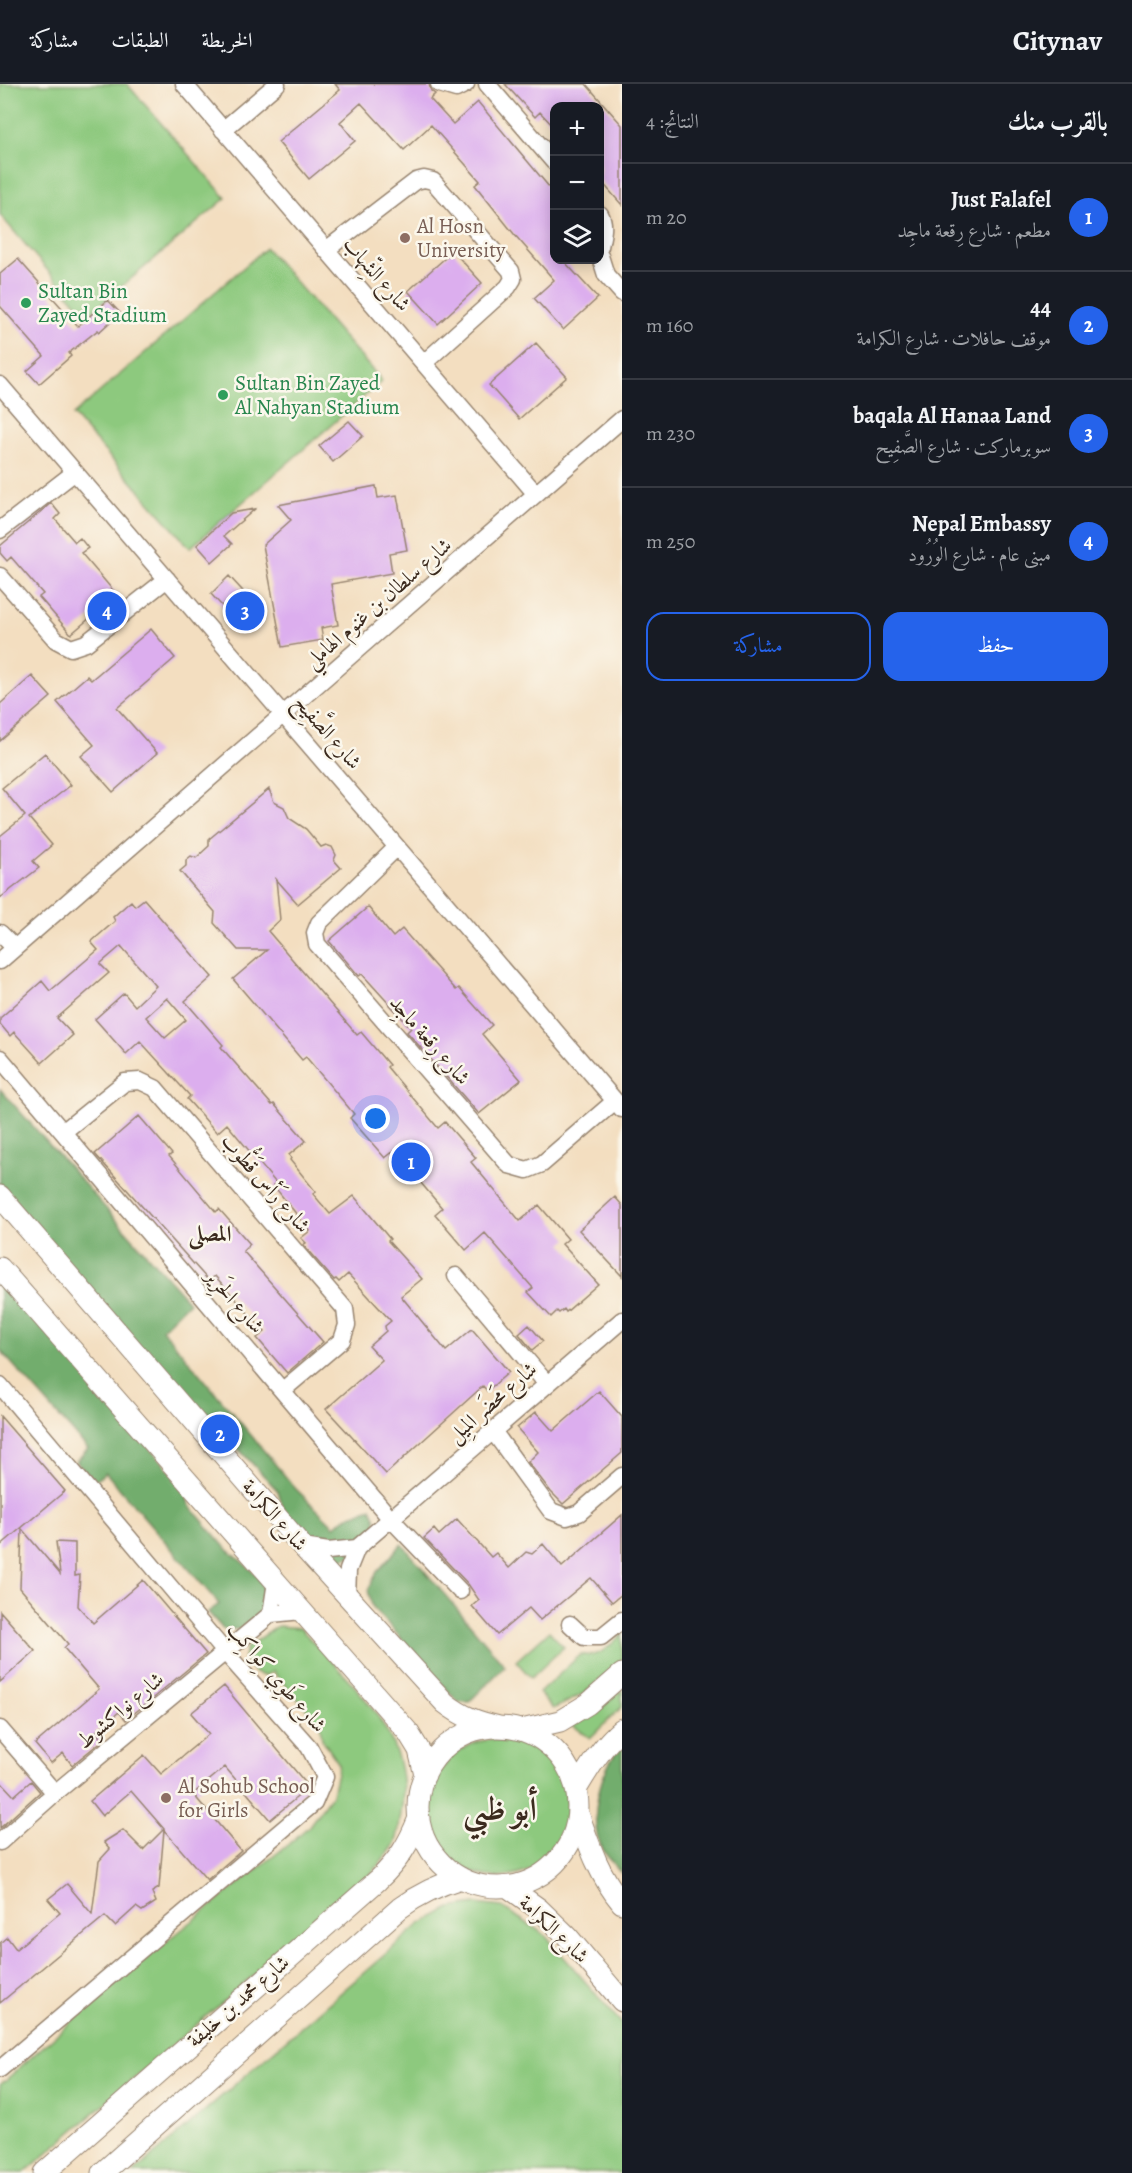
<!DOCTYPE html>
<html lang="ar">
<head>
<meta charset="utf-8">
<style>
  body { margin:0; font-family:Alegreya,Amiri,serif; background:#20242c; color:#f1f3f6; direction:rtl }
  .controls { position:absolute; right:18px; top:18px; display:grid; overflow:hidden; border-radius:12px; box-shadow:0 3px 15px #0003 }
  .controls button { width:54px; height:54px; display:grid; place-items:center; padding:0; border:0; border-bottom:2px solid #363941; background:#171b24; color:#f1f3f6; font:30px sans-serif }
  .you { position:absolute; left:376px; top:1035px; width:21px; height:21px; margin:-15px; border:4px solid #fff; border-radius:50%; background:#1a73e8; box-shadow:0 0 0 9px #1a73e833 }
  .badge { display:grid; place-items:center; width:39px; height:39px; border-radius:50%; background:#2563eb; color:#fff; font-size:20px; font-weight:700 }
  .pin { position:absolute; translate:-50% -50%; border:3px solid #fff; box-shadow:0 2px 6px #0006 }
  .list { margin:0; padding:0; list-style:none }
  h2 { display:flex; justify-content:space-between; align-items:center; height:78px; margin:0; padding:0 24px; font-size:26px }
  h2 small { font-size:20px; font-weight:400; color:#9ea1a6 }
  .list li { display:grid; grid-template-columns:39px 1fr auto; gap:18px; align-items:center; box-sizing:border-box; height:108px; padding:0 24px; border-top:2px solid #363941 }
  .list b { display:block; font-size:22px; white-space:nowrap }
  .list p { margin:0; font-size:20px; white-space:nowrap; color:#9ea1a6 }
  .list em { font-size:20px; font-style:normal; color:#9ea1a6 }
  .actions { display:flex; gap:12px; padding:18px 24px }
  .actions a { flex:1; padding:14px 0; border:2px solid #2563eb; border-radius:18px; text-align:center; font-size:21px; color:#2563eb }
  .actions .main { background:#2563eb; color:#fff }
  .icon { flex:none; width:33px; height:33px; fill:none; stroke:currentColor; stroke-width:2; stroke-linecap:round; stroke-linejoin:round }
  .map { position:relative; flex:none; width:622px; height:2089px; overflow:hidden; direction:ltr }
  header { display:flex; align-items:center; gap:36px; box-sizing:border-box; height:84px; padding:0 30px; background:#171b24; border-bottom:2px solid #363941 }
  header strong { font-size:28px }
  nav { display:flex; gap:33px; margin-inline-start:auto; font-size:21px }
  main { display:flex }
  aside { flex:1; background:#171b24 }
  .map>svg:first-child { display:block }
  .green { fill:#8dc97e; stroke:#647a4e; stroke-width:1.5 }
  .forest { fill:#72ad6d; stroke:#566c46; stroke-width:1.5 }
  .building { fill:#dcaeee; fill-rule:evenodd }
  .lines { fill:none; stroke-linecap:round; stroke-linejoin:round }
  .minor-casing { stroke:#97846f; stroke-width:19 }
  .major-casing { stroke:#97846f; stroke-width:23 }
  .minor { stroke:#fff; stroke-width:16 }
  .major { stroke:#fff; stroke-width:21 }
  .education-dot { fill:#8d6e63; stroke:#fbf7ec; stroke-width:2 }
  .leisure-dot { fill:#2e9e5b; stroke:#fbf7ec; stroke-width:2 }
  .labels { text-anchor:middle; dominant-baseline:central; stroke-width:5; stroke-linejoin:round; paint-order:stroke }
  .education-label { font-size:21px; fill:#785e54; stroke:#fbf7ec; text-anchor:start }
  .street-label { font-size:21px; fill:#3b2a1e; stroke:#fbf7ec }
  .leisure-label { font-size:21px; fill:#27864d; stroke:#fbf7ec; text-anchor:start }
  .neighbourhood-label { font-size:22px; font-weight:bold; fill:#3b2a1e; stroke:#fbf7ec }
  .town-label { font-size:33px; font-weight:bold; fill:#3b2a1e; stroke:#fbf7ec }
</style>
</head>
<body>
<header>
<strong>Citynav</strong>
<nav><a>الخريطة</a><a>الطبقات</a><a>مشاركة</a></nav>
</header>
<main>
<aside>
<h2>بالقرب منك<small>النتائج: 4</small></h2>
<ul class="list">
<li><span class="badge">1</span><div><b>Just Falafel</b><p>مطعم · شارع رِقعة ماجِد</p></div><em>20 m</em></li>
<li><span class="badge">2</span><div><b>44</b><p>موقف حافلات · شارع الكرامة</p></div><em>160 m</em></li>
<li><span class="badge">3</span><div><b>baqala Al Hanaa Land</b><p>سوبرماركت · شارع الصَّفِيح</p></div><em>230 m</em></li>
<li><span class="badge">4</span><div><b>Nepal Embassy</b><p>مبنى عام · شارع الوُرُود</p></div><em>250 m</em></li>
</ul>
<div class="actions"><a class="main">حفظ</a><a>مشاركة</a></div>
</aside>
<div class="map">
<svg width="622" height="2089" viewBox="0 0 622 2089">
  <rect width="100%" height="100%" fill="#fbf7ec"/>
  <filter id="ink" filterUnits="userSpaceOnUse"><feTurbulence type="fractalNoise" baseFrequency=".0167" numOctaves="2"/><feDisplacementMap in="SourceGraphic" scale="12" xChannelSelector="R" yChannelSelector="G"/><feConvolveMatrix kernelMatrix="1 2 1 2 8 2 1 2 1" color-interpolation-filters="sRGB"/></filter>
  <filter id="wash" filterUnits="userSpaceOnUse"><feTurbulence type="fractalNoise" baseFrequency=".008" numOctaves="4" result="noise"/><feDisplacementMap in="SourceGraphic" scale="24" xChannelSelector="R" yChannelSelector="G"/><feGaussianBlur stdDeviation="1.35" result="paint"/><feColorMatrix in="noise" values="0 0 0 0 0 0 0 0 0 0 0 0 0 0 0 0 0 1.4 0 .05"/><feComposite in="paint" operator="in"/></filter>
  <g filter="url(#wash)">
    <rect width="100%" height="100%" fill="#f3dec0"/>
    <!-- green -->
    <path class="green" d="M0 0H127L226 114 87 232 0 131Z
      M266 164 382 297 190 464 73 331Z
      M278 1542 300 1544C349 1598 415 1649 401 1730 399 1740 399 1754 394 1761 387 1773 376 1783 368 1793L24 2089H0V2001L110 1903 290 1759 309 1742 332 1710 339 1680 322 1655 320 1639 273 1588 264 1592 255 1589 244 1574 246 1564Z
      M549 1547 564 1563 531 1594 516 1577Z
      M622 1550V1577L583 1610 553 1625 539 1609 581 1570C599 1576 610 1561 622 1550Z
      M622 1606V1623L590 1654 571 1640 598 1626Z
      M430 1724a69 69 0 1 1 138 0a69 69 0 1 1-138 0Z
      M476 1820 502 1823 544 1850 622 1940V2089H133L420 1840 450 1824Z"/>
    <!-- forest -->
    <path class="forest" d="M0 1005 189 1218 162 1245 296 1405 334 1442 351 1431 371 1424 376 1435 375 1451 354 1471 340 1476 324 1471 286 1432 278 1407 230 1356 206 1347 0 1101Z
      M0 1190 184 1403 189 1421 225 1463 258 1492 267 1511 259 1529 239 1545H223L208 1528 219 1520 106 1389 94 1397 76 1377 88 1365 0 1266Z
      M402 1460 505 1582 469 1618H458L372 1522 368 1506 377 1488Z
      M622 1662V1790C612 1779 600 1765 597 1750 592 1722 602 1682 622 1662Z"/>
    <g id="blocks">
      <!-- building -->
      <path class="building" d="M335 0H429L431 7 435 10 430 15 453 40 478 18 555 110V176H563L598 214 563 246 534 214 554 196 514 150 475 101 480 97 431 41 404 66 361 19 340 38 355 57 309 95 278 58 340 6Z
        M505 0H586L622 41V121L600 96V22H555V44L540 28 535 33Z
        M453 167 482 199 438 240 408 207Z
        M18 175 78 242 108 216 120 229 99 248 98 246 69 269 71 272 39 300 27 287 44 272 0 222V190Z
        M536 259 567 293 519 335 489 301Z
        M349 337 363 352 333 378 319 362Z
        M376 402 378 414 397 411 407 466 389 469 392 489 331 500 338 541 321 544 323 556 282 563 263 461 291 436 278 421Z
        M51 419 60 430 55 435 75 458 80 454 88 464 81 469 117 511 71 550 39 513 43 510 11 473 7 477 0 469V462Z
        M255 425 224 452 232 460 212 478 197 461 231 429Z
        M229 492 264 530 245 547 211 510Z
        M151 545 175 574 117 624 157 669 113 708 81 672 94 661 57 618 87 592 91 596Z
        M32 592 51 613 0 657V620Z
        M45 669 71 701 29 734 52 761 33 777 39 784 0 814V752L25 732 2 704Z
        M269 705 274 718 284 723 289 734 306 745 321 763 326 761 332 763 336 771 334 776 341 784 298 820 276 795 280 836 268 847 357 951 361 948 389 981 387 983 438 1044 445 1038 476 1074 471 1078 520 1137 539 1121 568 1155 562 1160 598 1200 566 1228 564 1225 559 1229 557 1227 551 1233 528 1208 533 1204 485 1149 466 1166 435 1130 442 1124 394 1067 385 1074 350 1034 354 1030 306 973 302 976 233 895 267 866H238L214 839 215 828 180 787 186 782V776L191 772 196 774 209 762V755Z
        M144 815 212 893 185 917 223 961 221 963 272 1021 274 1020 306 1057 289 1071 291 1074 290 1076 316 1108 313 1110 330 1130 354 1112 390 1155 388 1157 422 1195 401 1212 446 1267 472 1245 509 1288 487 1307 483 1302 386 1390 326 1325 382 1276 369 1262 386 1247 385 1242 391 1237 348 1190 339 1198 336 1195 334 1196 303 1161 306 1159 301 1154 310 1147 273 1101 276 1099 227 1040 217 1049 187 1015 190 1012 140 957 126 970 95 935 124 909 135 922 156 902 121 862 100 880 109 889 57 934 73 951 42 979 14 948 10 952 0 940V934L42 897 50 907 98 866 91 858 115 837 113 833 131 817 135 822ZM167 914 186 936 165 954 146 933Z
        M368 823 393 853 402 845 456 906 459 904 492 941 482 950 521 996 479 1030 407 948 411 944 362 890 359 892 329 857Z
        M139 1032 172 1070 169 1072 216 1128 219 1125 250 1160 243 1167 323 1258 287 1289 257 1254 265 1248 215 1192 209 1197 95 1070Z
        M615 1113 622 1121V1192L579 1146Z
        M529 1241 543 1257 532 1266 519 1250Z
        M599 1307 622 1333V1369L563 1420 551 1408 528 1378 538 1368 517 1344 536 1328 553 1347Z
        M0 1332 65 1407 0 1462Z
        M622 1431V1510L612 1518 591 1494 540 1536 529 1524 497 1551 472 1522 479 1516 468 1500 424 1454 434 1445 439 1451 457 1435 491 1473 496 1469 509 1484 526 1468 532 1470 543 1460 562 1483Z
        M22 1445 60 1490 56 1458 75 1459V1492L80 1491 78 1522 93 1539 143 1496 206 1570 126 1636 119 1628 95 1648 103 1656 72 1681 63 1669 51 1679 35 1660 99 1605 64 1564 68 1560 20 1504Z
        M0 1527 35 1567 0 1598Z
        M224 1602 309 1703 270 1736 225 1683 193 1710 241 1767 207 1796 164 1746 159 1804 152 1808 156 1818 142 1827 136 1823 115 1842 105 1832 0 1919V1859L7 1853 16 1865 60 1829 48 1815 67 1800 92 1830 99 1777 110 1765 104 1758 123 1746 143 1766 164 1745 131 1707 102 1732 90 1717 144 1671 161 1690 209 1650 191 1629Z
        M0 1697 14 1712 31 1697 40 1708 0 1744Z"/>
    </g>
  </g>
  <g filter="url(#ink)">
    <use href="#blocks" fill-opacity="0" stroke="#97846f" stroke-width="1.5"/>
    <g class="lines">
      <defs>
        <path id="minor" d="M184 0 536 410
          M439 0 456 5 466 0
          M487 0 554 78
          M223 46 277 0
          M600 130C606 141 602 151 600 163
          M326 166 416 97 424 95 433 97 511 187 513 195 508 203 424 279
          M600 172 606 191 622 209
          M0 301 622 1025
          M0 446 75 388
          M0 492 56 556 71 564 86 559 167 495
          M397 763 319 839 315 849 317 860 509 1081 527 1086 542 1080 615 1017
          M0 849 15 864
          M0 877 622 335
          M0 974 391 1435 460 1507
          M63 1048 125 998 140 997 155 1004 345 1225 347 1241 342 1256 283 1306
          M456 1192 547 1300
          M0 1301 225 1568 309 1663 325 1693 314 1719 0 1985
          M493 1347 551 1427 567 1433 579 1429 622 1392
          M303 1463 328 1467 357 1464
          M347 1513 348 1486 357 1464 622 1236
          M271 1530 276 1498
          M570 1540 584 1553H601L622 1536
          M0 1645 55 1709
          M0 1758 55 1709 271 1530 302 1527"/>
        <path id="major" d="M0 1112 303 1463 445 1619C463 1633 477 1638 499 1643
          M0 1184 408 1648 419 1666 425 1691
          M418 1723a80 80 0 1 1 160 0a80 80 0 1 1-160 0Z
          M522 1646 560 1637 588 1620 622 1590
          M577 1704C590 1682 603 1661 622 1645
          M579 1732C590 1764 600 1793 622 1819
          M508 1803 539 1825 567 1852 622 1917
          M44 2089 378 1796C399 1776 408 1761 419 1734
          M102 2089 400 1824C419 1810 438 1801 461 1794"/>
      </defs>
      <!-- minor casing -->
      <use href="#minor" class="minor-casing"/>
      <!-- major casing -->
      <use href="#major" class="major-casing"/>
      <!-- minor -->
      <use href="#minor" class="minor"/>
      <!-- major -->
      <use href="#major" class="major"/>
    </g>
  </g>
  <!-- markers -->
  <g class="education-dot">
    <circle cx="405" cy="154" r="6"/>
    <circle cx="166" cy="1714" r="6"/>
  </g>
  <g class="leisure-dot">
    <circle cx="26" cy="219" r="6"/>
    <circle cx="223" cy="311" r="6"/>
  </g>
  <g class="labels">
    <!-- education labels -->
    <g class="education-label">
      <text x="417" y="142">Al Hosn<tspan x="417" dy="24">University</tspan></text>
      <text x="178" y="1702">Al Sohub School<tspan x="178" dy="24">for Girls</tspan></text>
    </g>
    <!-- street labels -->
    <g class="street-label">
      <text transform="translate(377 190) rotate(49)">شارع الشِّهاب</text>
      <text transform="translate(378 519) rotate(-41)">شارع سلطان بن غنوم الهاملي</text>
      <text transform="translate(328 648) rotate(49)">شارع الصَّفِيح</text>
      <text transform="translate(430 956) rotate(49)">شارع رِقعة ماجِد</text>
      <text transform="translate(266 1099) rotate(49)">شارع رَأس قَطُّوب</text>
      <text transform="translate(235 1217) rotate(49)">شارع الحَرِير</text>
      <text transform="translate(492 1318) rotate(-41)">شارع مَحضَر المِيل</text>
      <text transform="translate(275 1431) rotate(49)">شارع الكرامة</text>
      <text transform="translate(277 1593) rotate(49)">شارع طَوِي كِواكِب</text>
      <text transform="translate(120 1626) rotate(-40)">شارع نواكشوط</text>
      <text transform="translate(554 1845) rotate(44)">شارع الكرامة</text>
      <text transform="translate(238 1917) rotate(-41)">شارع محمد بن خليفة</text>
    </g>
    <!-- leisure labels -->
    <g class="leisure-label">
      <text x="38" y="207">Sultan Bin<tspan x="38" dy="24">Zayed Stadium</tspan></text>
      <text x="235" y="299">Sultan Bin Zayed<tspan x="235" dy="24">Al Nahyan Stadium</tspan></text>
    </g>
    <!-- neighbourhood labels -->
    <g class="neighbourhood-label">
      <text x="210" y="1150">المصلى</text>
    </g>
    <!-- town labels -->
    <g class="town-label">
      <text x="500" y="1724">أبو ظبي</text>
    </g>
  </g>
</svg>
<div class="controls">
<button>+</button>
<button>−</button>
<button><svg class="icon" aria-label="layers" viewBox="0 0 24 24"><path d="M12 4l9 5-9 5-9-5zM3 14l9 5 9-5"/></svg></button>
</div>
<div class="you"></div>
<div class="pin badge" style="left:411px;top:1078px">1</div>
<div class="pin badge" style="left:220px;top:1350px">2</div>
<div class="pin badge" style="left:245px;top:527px">3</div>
<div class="pin badge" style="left:107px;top:527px">4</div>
</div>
</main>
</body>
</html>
